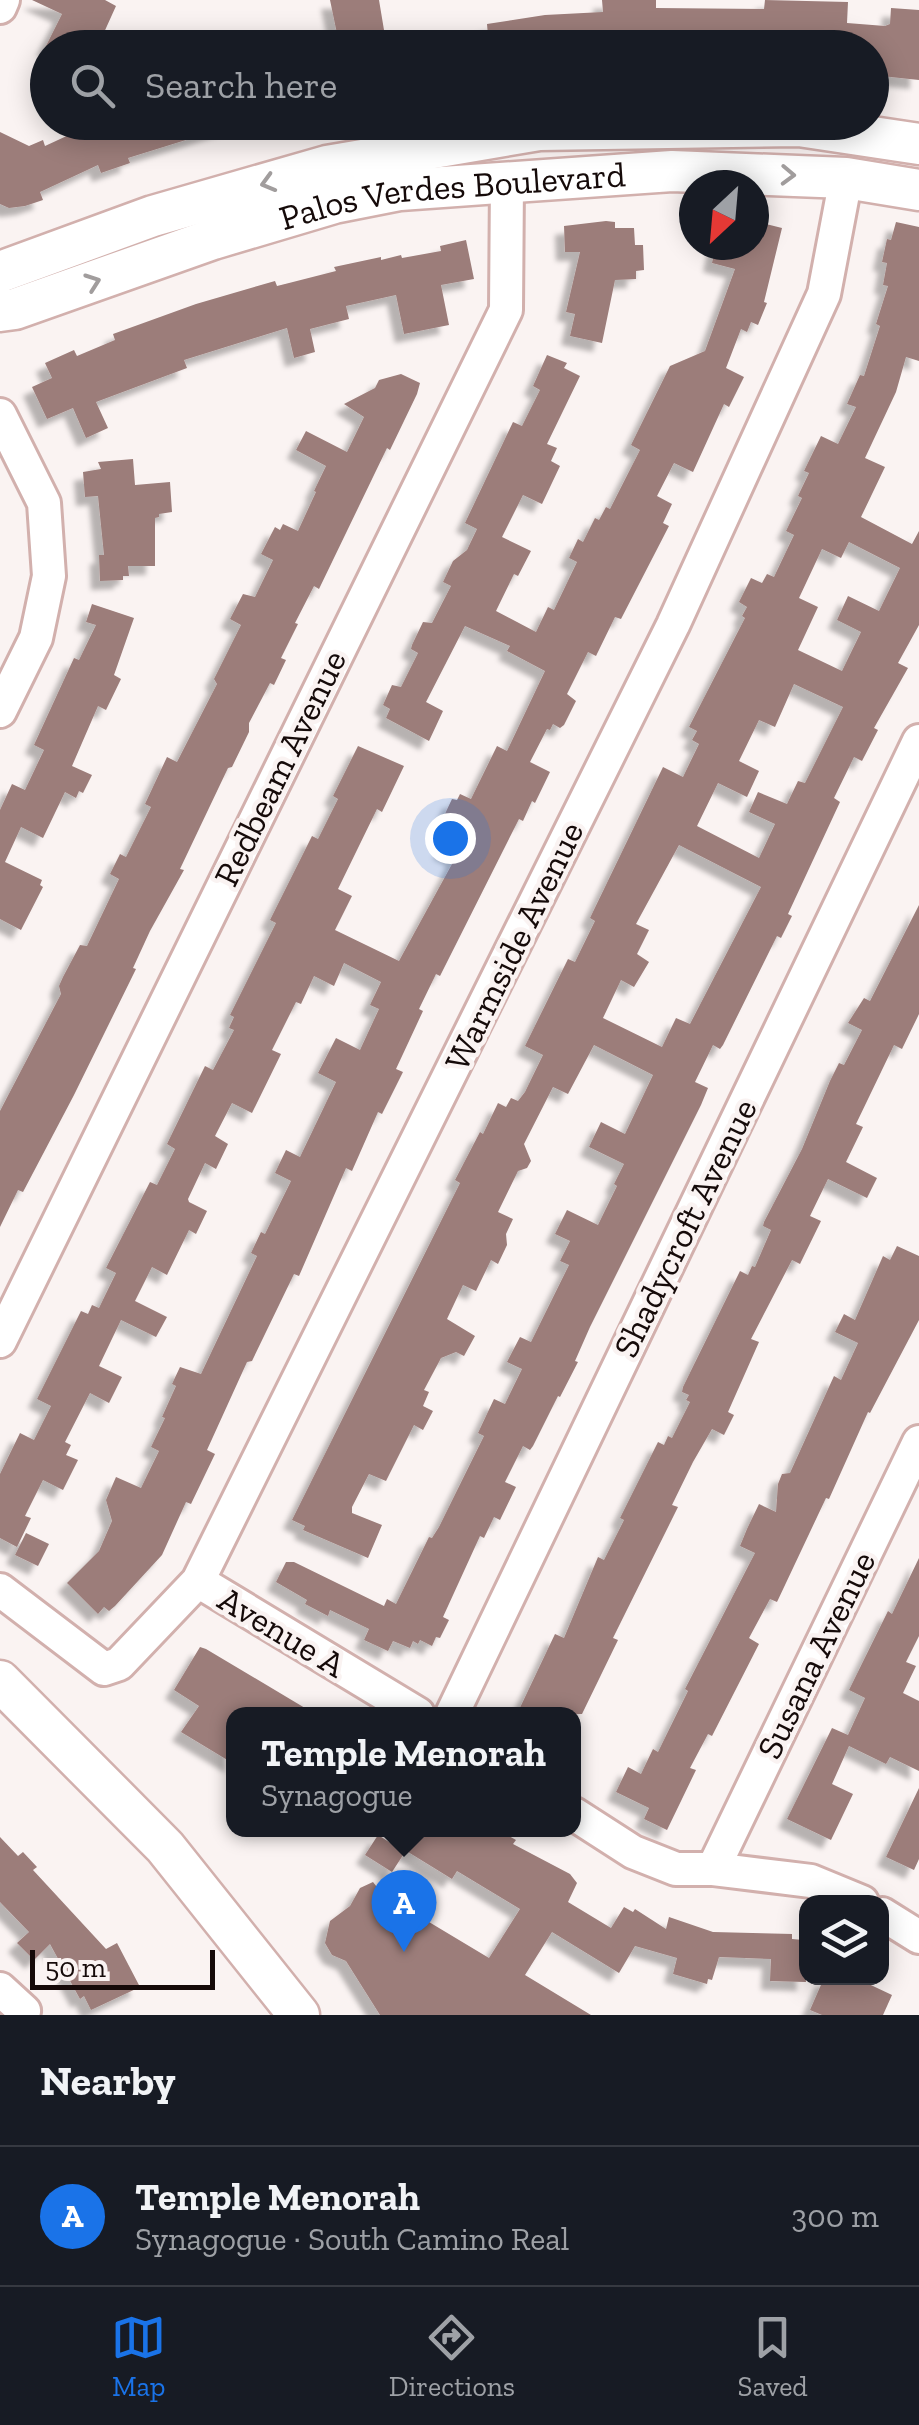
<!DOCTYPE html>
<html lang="en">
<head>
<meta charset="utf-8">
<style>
  body { margin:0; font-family:"Zilla Slab",serif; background:#242831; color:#f1f3f6 }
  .controls { position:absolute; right:30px; bottom:30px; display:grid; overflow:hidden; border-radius:20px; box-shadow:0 5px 25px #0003 }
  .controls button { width:90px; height:90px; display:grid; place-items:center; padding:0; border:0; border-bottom:2px solid #363941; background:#171b24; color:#f1f3f6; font:50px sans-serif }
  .compass { position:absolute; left:679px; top:170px; width:90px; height:90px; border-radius:50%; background:#171b24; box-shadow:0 5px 25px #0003; rotate:206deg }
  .scale { position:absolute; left:30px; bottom:25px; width:185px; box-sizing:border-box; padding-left:10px; border:5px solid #150a09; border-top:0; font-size:28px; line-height:35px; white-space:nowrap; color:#150a09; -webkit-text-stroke:8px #faf3f2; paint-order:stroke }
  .you { position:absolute; left:450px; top:838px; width:35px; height:35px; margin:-25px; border:8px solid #fff; border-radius:50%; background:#1a73e8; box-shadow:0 0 0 15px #1a73e833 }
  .badge { display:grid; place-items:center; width:65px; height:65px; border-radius:50%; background:#1a73e8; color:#fff; font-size:32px; font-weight:700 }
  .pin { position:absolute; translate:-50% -82px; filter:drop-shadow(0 2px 5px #0008) }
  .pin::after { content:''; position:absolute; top:52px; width:35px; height:30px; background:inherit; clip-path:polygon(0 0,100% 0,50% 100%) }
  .popup { position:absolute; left:226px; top:1707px; width:355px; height:130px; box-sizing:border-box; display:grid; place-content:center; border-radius:20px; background:#171b24; filter:drop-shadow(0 2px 8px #0005); font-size:32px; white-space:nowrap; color:#9ea1a6 }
  .popup b { font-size:38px; color:#f1f3f6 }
  .popup::after { content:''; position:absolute; left:50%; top:100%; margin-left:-20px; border:20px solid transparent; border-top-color:#171b24 }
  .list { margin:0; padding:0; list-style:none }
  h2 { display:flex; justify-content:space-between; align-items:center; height:130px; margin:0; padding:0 40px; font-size:42px }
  h2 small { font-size:32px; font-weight:400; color:#9ea1a6 }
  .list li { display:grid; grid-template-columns:65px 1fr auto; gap:30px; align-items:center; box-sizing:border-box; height:140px; padding:0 40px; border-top:2px solid #363941 }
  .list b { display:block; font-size:38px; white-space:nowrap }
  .list p { margin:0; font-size:32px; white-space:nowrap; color:#9ea1a6 }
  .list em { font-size:32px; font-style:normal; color:#9ea1a6 }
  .icon { flex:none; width:55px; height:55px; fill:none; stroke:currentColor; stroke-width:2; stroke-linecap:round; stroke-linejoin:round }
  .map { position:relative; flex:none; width:919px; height:2015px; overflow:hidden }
  .search { position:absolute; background:#171b24; box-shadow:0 5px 25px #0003; left:30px; right:30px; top:30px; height:110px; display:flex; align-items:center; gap:25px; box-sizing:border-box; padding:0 35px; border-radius:55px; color:#9ea1a6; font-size:38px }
  .sheet { height:270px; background:#171b24 }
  nav { display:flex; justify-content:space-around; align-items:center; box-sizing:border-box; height:140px; border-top:2px solid #363941; background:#171b24; font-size:28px; color:#9ea1a6 }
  nav a { display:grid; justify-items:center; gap:5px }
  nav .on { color:#1a73e8 }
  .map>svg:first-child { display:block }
  .building { fill:#9c7d7a; fill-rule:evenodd; filter:url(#shadow) }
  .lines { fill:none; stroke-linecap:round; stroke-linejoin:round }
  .minor-casing { stroke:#d2b0ad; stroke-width:38 }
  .major-casing { stroke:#d2b0ad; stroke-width:45 }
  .minor { stroke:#fff; stroke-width:32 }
  .major { stroke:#fff; stroke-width:40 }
  .oneway { stroke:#a19d9d }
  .labels { text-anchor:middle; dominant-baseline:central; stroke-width:9; stroke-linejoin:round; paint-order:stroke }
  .street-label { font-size:35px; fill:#150a09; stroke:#faf3f2 }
</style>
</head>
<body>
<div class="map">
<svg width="919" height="2015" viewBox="0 0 919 2015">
  <defs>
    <filter id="shadow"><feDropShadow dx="-9" dy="9" stdDeviation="2.5" flood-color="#0004"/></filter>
  </defs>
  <rect width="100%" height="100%" fill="#faf3f2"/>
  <!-- building -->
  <path class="building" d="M32 0H105L116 6 97 48H45L62 14Z
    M330 0H379L387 48H340Z
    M602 0H656V8L764 9 765 0 848 2 847 23 885 26 890 24 891 8 919 10V80L872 75V48H489L487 24 545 15 603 12Z
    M82 122H234V125L128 158 130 163 101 173 98 165 40 192 43 200 25 206 9 208 0 204V132L29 146 43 140 45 146 84 128Z
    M606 221 615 222V228H634L635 245H643L644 270 636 271V279L615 280 602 343 570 336 575 314 566 312 580 252H565L564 226Z
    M754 221 782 228 764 302 767 303 758 325 751 322 747 332 741 329 726 368 744 377 729 407 724 404 693 472 674 463 657 496 672 504 663 523 669 526 621 619 615 617 596 656 588 652 567 694 576 701 564 725 560 728 553 724 550 730 547 729 530 762 550 772 535 803 532 801 523 821 519 819 440 976 436 974 419 1009 423 1011 396 1069 403 1072 382 1114 378 1112 352 1171 346 1168 299 1276 294 1274 252 1361 247 1362 207 1450 215 1454 191 1504 186 1502 162 1555 115 1606 109 1611 104 1607 98 1614 67 1583 99 1551 112 1521 106 1500 116 1477 141 1488 159 1451 151 1447 165 1418 162 1417 176 1386 172 1384 180 1367 201 1374 257 1256 251 1253 261 1232 265 1234 291 1181 275 1173 286 1150 300 1157 336 1082 318 1073 336 1038 360 1050 379 1009 370 1005 381 982 344 963 334 986 314 976 301 1004 296 1002 272 1050 281 1054 252 1113 232 1103 215 1136 228 1144 216 1169 205 1163 188 1199 189 1202 207 1211 196 1234 189 1230 167 1275 152 1267 135 1301 167 1317 156 1337 121 1320 99 1366 122 1377 109 1403 90 1393 65 1442 71 1445 66 1455 78 1460 63 1490 43 1480 25 1516 31 1518 17 1547 0 1538V1474L20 1433 34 1440 51 1406 37 1399 81 1311 88 1314 92 1305 99 1308 116 1273 106 1268 150 1182 157 1185 175 1149 167 1144 205 1066 213 1070 234 1030 229 1028 234 1017 230 1015 276 923 270 920 312 836 318 839 338 799 333 796 358 746 404 766 382 812 377 809 338 889 352 896 335 930 399 961 452 864 455 857 442 850 455 823 443 818 452 799 457 800 460 794 471 799 497 746 507 751 545 671 507 651 510 646 465 626 426 702 443 711 429 741 386 718 390 709 383 705 392 685 401 687 418 653 411 649 412 645 423 622 432 623 451 586 443 582 453 561 467 550 477 529 465 523 513 422 522 426 540 390 533 386 547 355 567 363 564 368 580 376 547 444 557 448 551 461 560 466 542 504 523 495 502 537 531 551 518 576 514 574 496 611 536 632 548 607 554 610 577 562 569 558 578 539 583 542 595 518 599 520 606 507 610 509 640 450 631 445 670 366 705 351 735 269 712 263 716 245H754Z
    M896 222 919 227V361L906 357 896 392 865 458 885 467 861 517 912 544 919 531V625L898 663 908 668 874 728 878 730 862 761 854 757 834 798 840 802 788 914 792 916 781 938 777 936 723 1045 720 1049 713 1045 695 1082 708 1088 701 1105 590 1327 575 1361 578 1362 560 1397 558 1396 533 1446 530 1450 523 1446 505 1482 516 1487 500 1520 494 1517 484 1538 480 1536 443 1617 449 1620 440 1638 436 1637 432 1646 420 1640 418 1644 413 1641 410 1648 393 1641 388 1651 364 1640 369 1629 330 1610 328 1616 305 1604 307 1600 276 1582 286 1562H294L384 1606 387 1599 396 1604 429 1537 432 1538 439 1527 484 1436 478 1433 494 1399 505 1404 522 1369 507 1362 520 1337 531 1342 569 1265 560 1261 570 1241 555 1234 567 1210 598 1225 617 1186 614 1184 624 1164 589 1147 601 1122 625 1134 653 1075 594 1045 568 1094 553 1087 524 1144 531 1161 527 1168 518 1171 498 1212 513 1219 506 1234 507 1245 498 1264 491 1260 476 1291 463 1285 447 1319 475 1336 464 1356 456 1352 441 1358 424 1390 429 1392 423 1406 433 1411 423 1430 414 1425 386 1481 369 1474 352 1507V1513L382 1525 368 1558 303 1530 305 1526 292 1520 460 1183 455 1180 480 1132 483 1134 498 1103 506 1107 511 1098 518 1101 525 1092 543 1055 525 1046 568 959 575 962 595 921 590 918 663 767 683 777 699 744 692 740 697 731 689 727 745 618 742 616 747 607 739 602 751 578 762 583 767 574 774 577 794 535 786 531 802 498 798 496 809 473 804 471 821 436 838 444 856 407 847 404 860 375 864 376 880 326 876 324 888 286 883 285 887 263 882 262 887 239 891 240ZM849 542 900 568 879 611 848 596 837 620 861 632 842 671 798 650 818 607 799 598 822 549 841 558ZM794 684 843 707 805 783 798 781 787 804 758 792 749 812 775 824 759 858 697 826 718 783 747 797 759 771 739 761 759 720 775 727ZM679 845 761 887 690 1024 676 1018 662 1047 603 1018 621 980 634 987 649 962 637 954 649 930 636 924Z
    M466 240 474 279 441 285 449 325 404 334 396 295 346 306 349 319 310 329 315 352 294 358 287 328 184 360 187 368 96 402 108 428 86 438 73 408 47 419 32 387 52 378 45 363 74 350 77 356 115 340 113 334 196 304 275 281 277 286 289 283 336 271 334 267 381 257V260L401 255 402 258 441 251 440 246Z
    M401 374 420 383 417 394 390 450 387 448 319 589 314 586 295 623 298 624 281 658 286 660 274 685 270 683 249 723V732L232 767 228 768 180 869 184 870 150 931 133 968 136 969 74 1095 23 1192 18 1190 0 1227V1111L61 994 59 986 63 977 80 945 87 946 119 879 110 874 120 854 126 857 151 807 145 804 167 757 177 762 217 684 214 679 241 625 230 619 243 594 255 597 273 560 261 554 275 527 280 530 283 524 298 531 316 492 314 491 326 466 296 450 306 431 347 452 364 417 344 404 375 388 379 380Z
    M133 459 135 485 170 482 172 512 159 514V517L155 518V566H128L129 576H123V580L100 581 99 555H104L98 496 85 497 83 472 101 469 98 462Z
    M92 604 134 618 114 675 121 679 106 710 98 706 72 766 92 775 83 793 79 791 76 798 65 792 43 838 21 827 5 862 42 880 40 885 43 887 21 930 0 919V810L12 784 25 790 44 750 34 745 74 658 79 660 96 625 86 622Z
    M919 905V1014L902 1049 894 1045 856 1124 863 1127 846 1162 877 1178 867 1198 828 1179 810 1216 821 1221 800 1264 792 1260 751 1339 759 1342 728 1412 734 1415 724 1435 712 1429 693 1462 672 1505 678 1507 613 1638 618 1640 582 1714H517L555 1634 564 1638 598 1557 604 1560 624 1520 620 1518 658 1442 664 1445 668 1436 672 1438 690 1402 686 1400 689 1395 682 1392 683 1387 740 1271 748 1275 752 1266 755 1267 771 1230 763 1226 764 1222 802 1149 830 1081 839 1063 844 1065 862 1030 848 1023 864 998 870 1001Z
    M897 1246 919 1256V1320L870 1413 868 1412 829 1499 826 1498 777 1602 770 1599 749 1638 759 1644 712 1736 708 1734 690 1768 696 1770 667 1830 644 1819 649 1808 616 1792 628 1767 641 1774 653 1749 658 1752 688 1691 685 1689 755 1553 740 1546 747 1529 759 1504 776 1512 778 1484 782 1474 790 1473 834 1376 841 1380 858 1343 835 1332 844 1314 855 1320 883 1256 890 1260Z
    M26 1533 49 1544 38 1566 15 1555Z
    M919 1558V1636L906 1662 916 1666 903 1693 919 1701V1771L890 1757 886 1764 849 1746 832 1784 853 1794 831 1840 787 1819 832 1728 848 1735 865 1698 849 1690 888 1611 892 1614Z
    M200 1647 206 1649 315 1714H234V1764L181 1732 199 1706 174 1690Z
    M919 1788V1859L914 1870 886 1857Z
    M408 1830H498L516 1840 513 1844 570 1874 577 1883 568 1902 611 1928 624 1907 633 1912 635 1909 666 1929 669 1917 713 1932 792 1934V1939L803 1940 806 1982 770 1981 771 1959 719 1957 712 1980 708 1979 707 1984 673 1974 677 1958 635 1946 619 1973 552 1932 525 1975 591 2015H380L346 1961 332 1955 325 1943 330 1921 350 1906 360 1888 373 1882 398 1914 414 1915 424 1919 489 1958 520 1909 457 1871 452 1879 400 1847Z
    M378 1835 405 1852 392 1872 365 1855Z
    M0 1837 18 1856 23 1852 37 1867 33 1870 106 1949 117 1943 140 1987 91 2010 84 1996 80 1999 50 1944 34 1960 17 1943 29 1932 0 1902Z
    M824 1978H856L892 1995 883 2015H822L810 2010Z"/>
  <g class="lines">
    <defs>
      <path id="minor" d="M0 7 3 0
        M0 415 44 503 49 576 36 638 0 711
        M0 1341 506 310 507 182
        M198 1581 418 1714
        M0 1590 104 1669 119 1664 198 1581 673 625 824 294 846 178
        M452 1714 919 741
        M574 1814 633 1852 676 1869H713L811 1881 862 1902
        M713 1869 919 1442
        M882 1914 919 1937
        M0 1989 24 2011 23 2015"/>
      <g id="major">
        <path d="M0 272 153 216 327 166 539 130 799 126 919 144"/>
        <path id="s1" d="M0 311 15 309 213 239 334 203 400 190 672 171 846 178 919 190"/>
        <path d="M0 1681 165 1847 299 2015"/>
      </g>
    </defs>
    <!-- minor casing -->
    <use href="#minor" class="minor-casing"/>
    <!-- major casing -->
    <use href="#major" class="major-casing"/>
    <!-- minor -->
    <use href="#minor" class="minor"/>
    <!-- major -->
    <use href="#major" class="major"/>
  </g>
  <!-- one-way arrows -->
  <defs><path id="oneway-chevron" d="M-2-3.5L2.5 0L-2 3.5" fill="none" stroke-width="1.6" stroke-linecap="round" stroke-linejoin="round" transform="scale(2.5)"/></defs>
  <g class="oneway">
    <use href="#oneway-chevron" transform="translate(788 175) rotate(2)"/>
    <use href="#oneway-chevron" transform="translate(268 183) rotate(164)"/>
    <use href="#oneway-chevron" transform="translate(93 282) rotate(-20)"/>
  </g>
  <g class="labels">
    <!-- street labels -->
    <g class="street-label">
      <text stroke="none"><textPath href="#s1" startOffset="470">Palos Verdes Boulevard</textPath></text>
      <text transform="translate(280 768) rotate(-64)">Redbeam Avenue</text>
      <text transform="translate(514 946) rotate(-64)">Warmside Avenue</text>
      <text transform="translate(685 1228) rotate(-64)">Shadycroft Avenue</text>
      <text transform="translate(282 1632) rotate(31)">Avenue A</text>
      <text transform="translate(816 1655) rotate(-64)">Susana Avenue</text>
    </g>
  </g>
</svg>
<div class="controls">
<button><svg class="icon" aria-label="layers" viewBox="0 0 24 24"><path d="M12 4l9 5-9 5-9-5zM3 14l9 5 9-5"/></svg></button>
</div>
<svg class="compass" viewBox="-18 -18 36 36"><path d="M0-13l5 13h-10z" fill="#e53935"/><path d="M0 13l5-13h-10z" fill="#9ea1a6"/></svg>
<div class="scale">50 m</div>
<div class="you"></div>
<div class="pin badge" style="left:404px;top:1952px">A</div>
<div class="popup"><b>Temple Menorah</b>Synagogue</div>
<div class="search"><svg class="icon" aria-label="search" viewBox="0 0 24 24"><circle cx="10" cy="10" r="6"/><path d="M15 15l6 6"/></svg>Search here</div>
</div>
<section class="sheet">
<h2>Nearby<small></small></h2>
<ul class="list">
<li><span class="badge">A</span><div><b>Temple Menorah</b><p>Synagogue · South Camino Real</p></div><em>300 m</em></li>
</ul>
</section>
<nav>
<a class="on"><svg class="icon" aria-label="map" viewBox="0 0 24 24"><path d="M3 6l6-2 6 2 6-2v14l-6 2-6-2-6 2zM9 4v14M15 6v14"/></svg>Map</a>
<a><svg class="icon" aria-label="directions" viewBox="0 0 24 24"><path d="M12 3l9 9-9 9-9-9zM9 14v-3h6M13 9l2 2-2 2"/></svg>Directions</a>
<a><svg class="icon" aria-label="saved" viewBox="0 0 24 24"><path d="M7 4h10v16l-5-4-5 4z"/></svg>Saved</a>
</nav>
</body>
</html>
